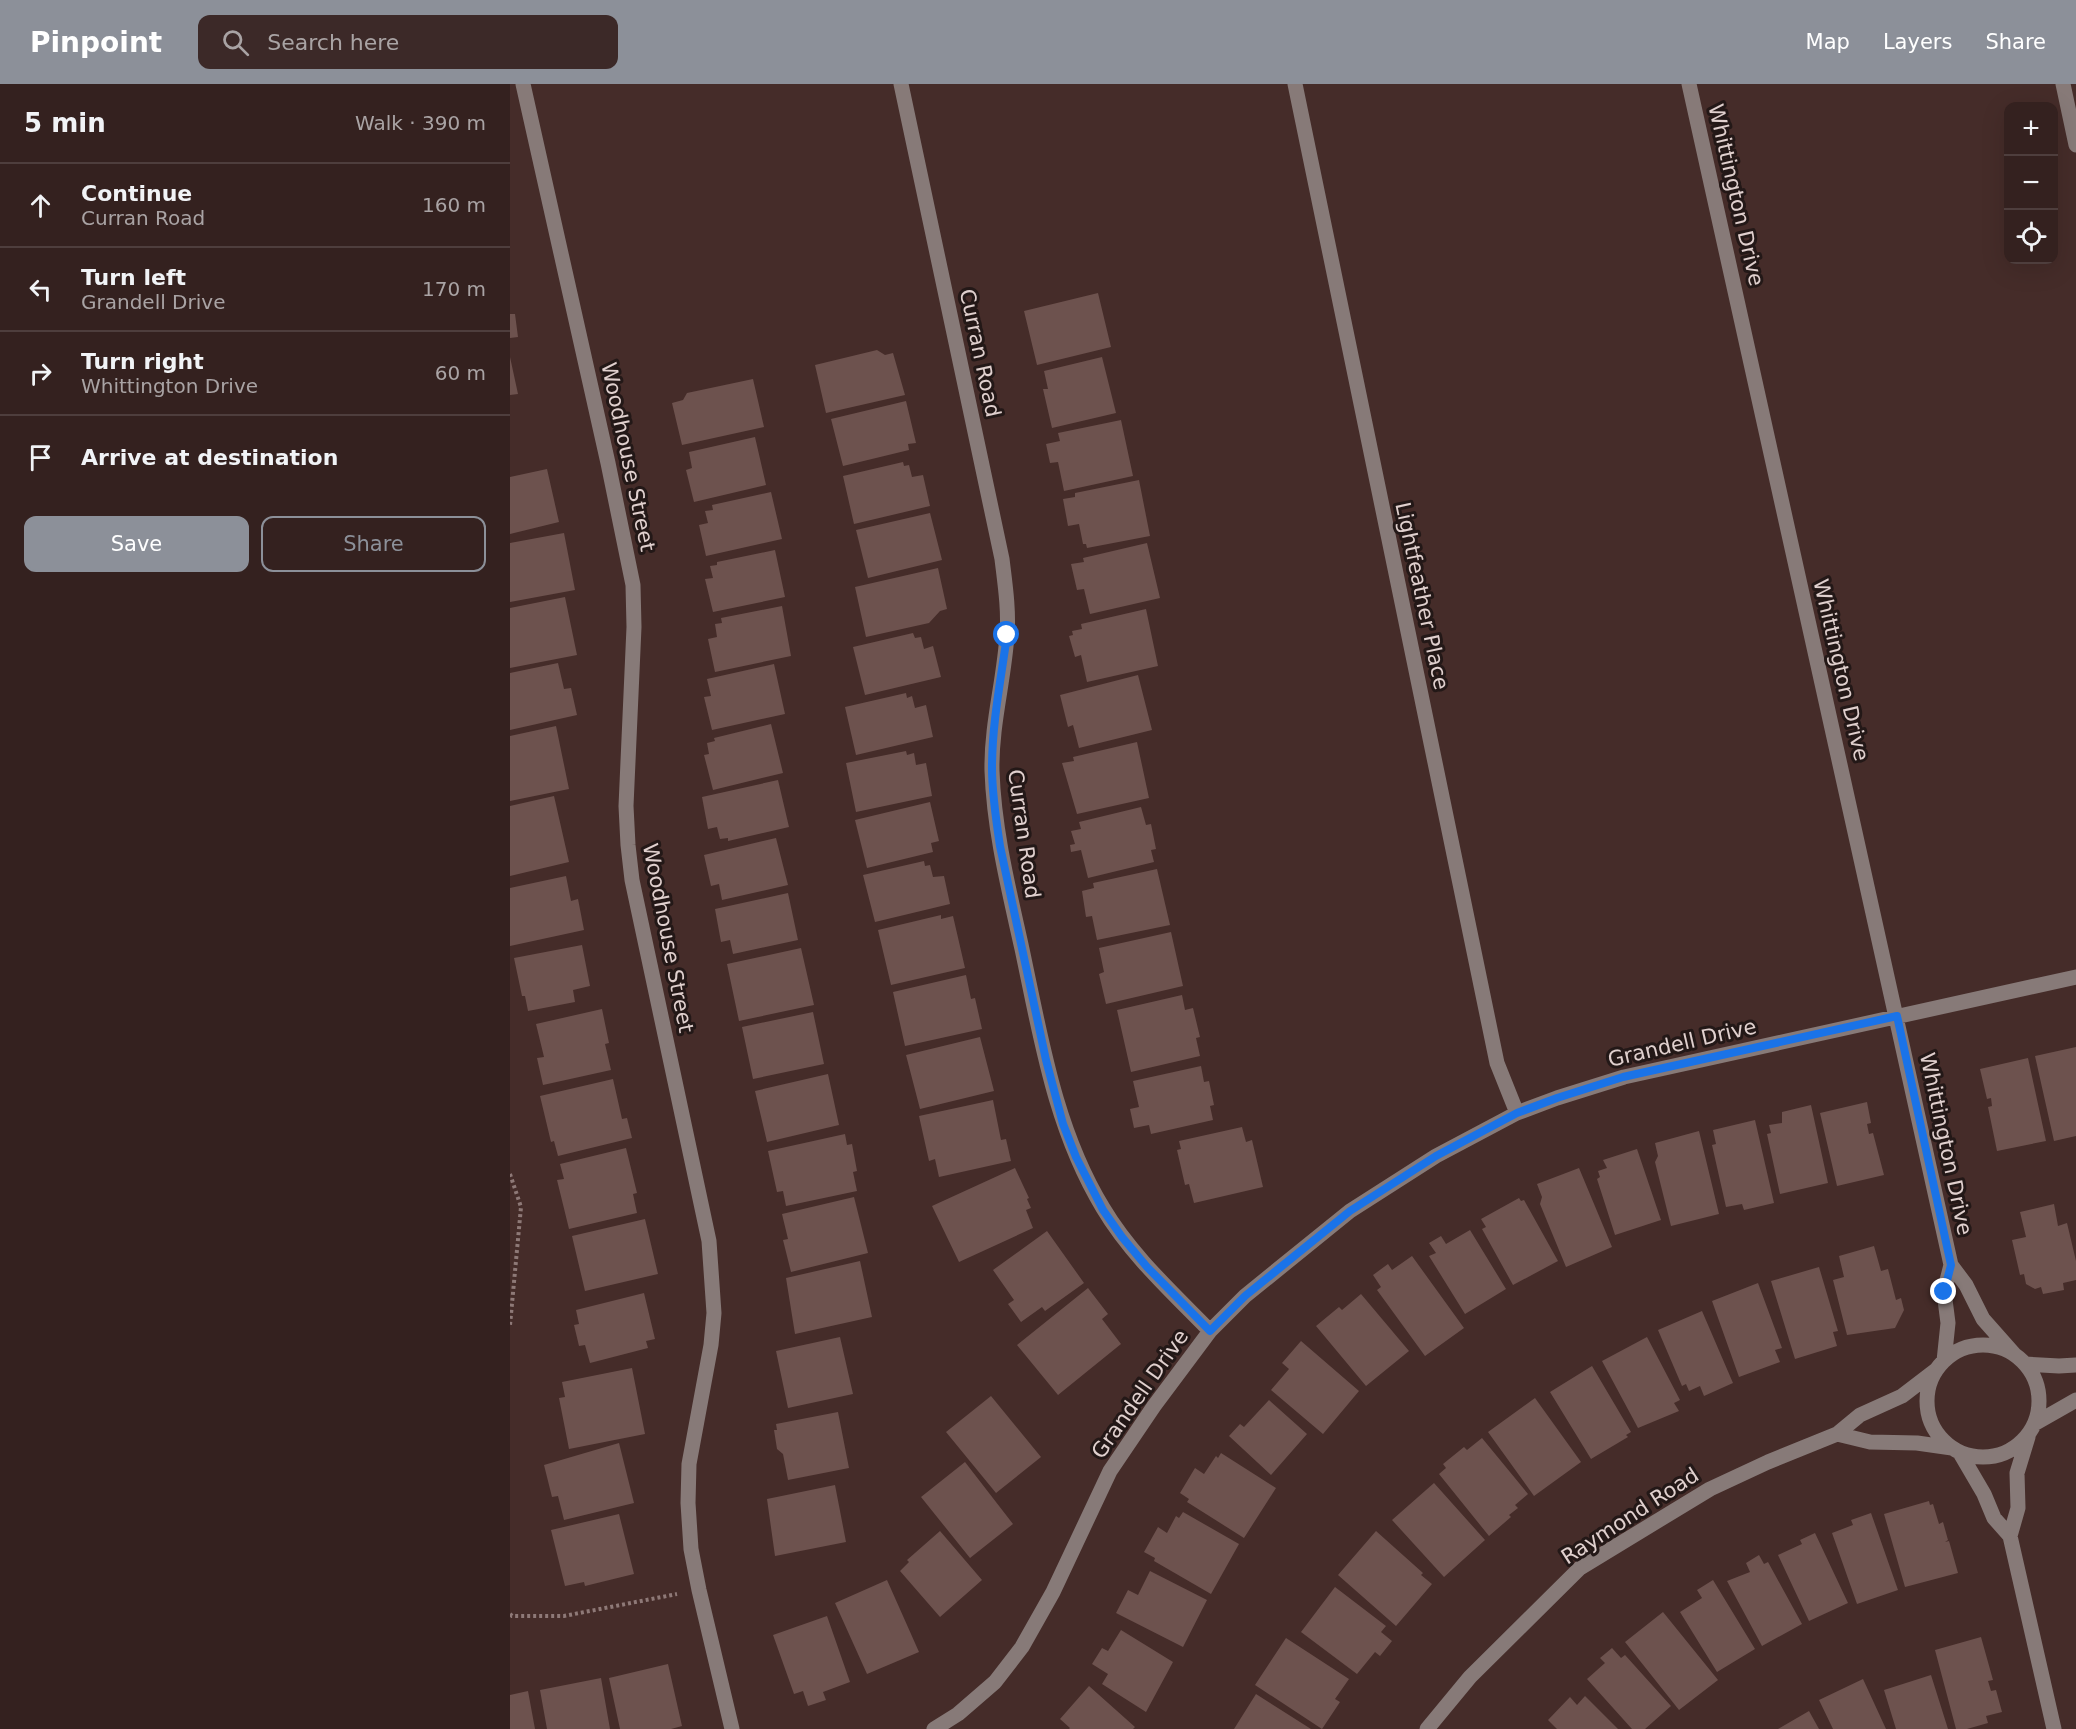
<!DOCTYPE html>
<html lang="en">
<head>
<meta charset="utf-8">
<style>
  body { margin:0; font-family:"DejaVu Sans",sans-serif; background:#3c2928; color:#f1f3f6 }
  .controls { position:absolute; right:18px; top:18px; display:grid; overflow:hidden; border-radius:12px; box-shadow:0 6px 24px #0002 }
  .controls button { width:54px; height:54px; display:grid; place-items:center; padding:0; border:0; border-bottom:2px solid #4e3e3d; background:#34211f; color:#f1f3f6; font:30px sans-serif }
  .stop { position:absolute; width:18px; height:18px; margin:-14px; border:4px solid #1a73e8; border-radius:50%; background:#fff }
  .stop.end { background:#1a73e8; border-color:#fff; box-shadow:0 2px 6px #0008 }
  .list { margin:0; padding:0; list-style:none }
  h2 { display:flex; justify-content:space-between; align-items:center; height:78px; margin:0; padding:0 24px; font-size:26px }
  h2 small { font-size:20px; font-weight:400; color:#a9a3a4 }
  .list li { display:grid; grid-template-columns:39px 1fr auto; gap:18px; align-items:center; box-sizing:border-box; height:84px; padding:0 24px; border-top:2px solid #4e3e3d }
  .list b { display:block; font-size:22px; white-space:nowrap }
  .list p { margin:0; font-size:20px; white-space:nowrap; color:#a9a3a4 }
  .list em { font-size:20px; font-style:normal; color:#a9a3a4 }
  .actions { display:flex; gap:12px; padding:18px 24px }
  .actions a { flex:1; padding:14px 0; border:2px solid #8c9099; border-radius:12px; text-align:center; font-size:21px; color:#8c9099 }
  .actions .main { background:#8c9099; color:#fff }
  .icon { flex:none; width:33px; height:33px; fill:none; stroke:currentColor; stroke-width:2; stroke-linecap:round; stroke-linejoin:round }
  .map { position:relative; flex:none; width:1566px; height:1645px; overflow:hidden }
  header { display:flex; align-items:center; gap:36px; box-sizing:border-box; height:84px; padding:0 30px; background:#8c9099; color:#fff }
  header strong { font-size:28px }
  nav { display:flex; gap:33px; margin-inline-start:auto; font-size:21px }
  .search { width:420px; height:54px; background:#3c2928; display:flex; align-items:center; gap:15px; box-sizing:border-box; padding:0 21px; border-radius:12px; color:#a9a3a4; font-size:22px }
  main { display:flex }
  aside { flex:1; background:#34211f }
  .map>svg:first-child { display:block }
  .building { fill:#6d524e }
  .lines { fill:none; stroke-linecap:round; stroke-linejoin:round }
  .path { stroke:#8e7977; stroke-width:4; stroke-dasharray:3 3; stroke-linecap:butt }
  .minor { stroke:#877a78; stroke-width:15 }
  .route { stroke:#1a73e8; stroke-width:8 }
  .labels { text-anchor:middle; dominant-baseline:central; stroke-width:6; stroke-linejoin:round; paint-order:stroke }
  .street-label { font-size:21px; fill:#e0d0ce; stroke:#231817 }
</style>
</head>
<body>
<header>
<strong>Pinpoint</strong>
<div class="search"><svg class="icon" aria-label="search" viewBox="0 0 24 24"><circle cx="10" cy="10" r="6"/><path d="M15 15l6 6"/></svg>Search here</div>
<nav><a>Map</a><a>Layers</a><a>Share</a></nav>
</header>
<main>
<aside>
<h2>5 min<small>Walk · 390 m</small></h2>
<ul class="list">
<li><svg class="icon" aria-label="ahead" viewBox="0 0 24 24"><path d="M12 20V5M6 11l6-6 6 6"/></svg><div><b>Continue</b><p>Curran Road</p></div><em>160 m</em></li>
<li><svg class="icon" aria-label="left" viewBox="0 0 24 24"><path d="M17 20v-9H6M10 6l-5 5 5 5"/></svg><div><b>Turn left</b><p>Grandell Drive</p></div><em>170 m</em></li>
<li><svg class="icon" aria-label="right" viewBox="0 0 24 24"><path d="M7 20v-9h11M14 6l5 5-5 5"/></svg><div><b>Turn right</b><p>Whittington Drive</p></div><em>60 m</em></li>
<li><svg class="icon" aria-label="arrive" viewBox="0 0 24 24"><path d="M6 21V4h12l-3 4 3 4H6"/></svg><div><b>Arrive at destination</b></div></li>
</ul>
<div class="actions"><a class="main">Save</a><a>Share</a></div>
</aside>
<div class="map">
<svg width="1566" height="1645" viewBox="0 0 1566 1645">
  <rect width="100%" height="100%" fill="#452c29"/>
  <!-- building -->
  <path class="building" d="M588 209 601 263 527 281 514 227Z
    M0 230H5L8 253 0 254Z
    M367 266 375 271 383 269 395 311 316 329 305 281Z
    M0 273 8 310 0 311Z
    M592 273 606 329 542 344 533 305H538L534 287Z
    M243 295 254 343 172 361 162 319 173 316 177 309Z
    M396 317 406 359 398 360 399 366 333 382 321 335Z
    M611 336 623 392 554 407 548 378 540 379 536 360 550 357 548 349Z
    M245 353 256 401 184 418 176 386 182 384 179 368Z
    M393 378 394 382 399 381 402 393 413 391 420 422 344 440 333 392Z
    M37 385 49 438 0 450V393Z
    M629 396 640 452 577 464 576 460H573L569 440 558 442 553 415 565 413V409Z
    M261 408 272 455 196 472 189 441 198 439 195 427 203 426 202 421Z
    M420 429 432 476 358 494 346 446Z
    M54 449 65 506 0 518V459Z
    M637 459 650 514 580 530 574 505 567 506 561 480 574 478 573 474Z
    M265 466 275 513 203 528 195 495 203 494 200 482 207 481V478Z
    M428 484 437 525 430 527 419 539 356 553 345 503Z
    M55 513 67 571 0 584V524Z
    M272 522 281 572 205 588 198 555 207 553 205 540 212 539 211 534Z
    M636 525 648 582 577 598 571 571 565 573 559 552 563 551 562 547 572 545 571 540Z
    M403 549 405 554 411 553 414 565 423 562 431 593 355 611 343 563Z
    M48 579 54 605 61 604 67 631 0 646V589Z
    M264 580 275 630 202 646 194 613 201 612 197 595Z
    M628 591 642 646 569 664 563 641 558 643 550 611Z
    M396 609 397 614 402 612 405 624 416 621 423 653 346 671 335 623Z
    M261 640 273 689 203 706 194 671 199 670 197 659 205 657 204 654Z
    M46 642 59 705 0 717V652Z
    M627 658 639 714 567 730 552 679 564 677 563 673Z
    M396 667 397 671 404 669 406 681 416 679 422 712 346 728 336 679Z
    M268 696 279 743 218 757V754L210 755 207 743 198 745 192 713Z
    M44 712 59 778 0 792V722Z
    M420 718 429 757 421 759 423 768 357 784 345 736Z
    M631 723 636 741 641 740 646 765 641 766 644 778 578 794 571 766 561 768 560 761 565 760 561 747 571 745 569 738Z
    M266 754 278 801 212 816 209 800 201 802 194 771Z
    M414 777 415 782 420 781 423 793 434 792 440 820 365 838 353 791Z
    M647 785 660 841 587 856 582 832 576 833 572 807 584 804 583 799Z
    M56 792 61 817 68 815 74 846 0 862V804Z
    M278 809 288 856 223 870 220 856 211 858 205 825Z
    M431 831V835L443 832 455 884 381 901 368 846Z
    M661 848 673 902 596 920 589 890 594 888 589 864Z
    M72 861 80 902 63 906 65 918 18 927 15 912H12L4 874Z
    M291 864 304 921 229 937 217 880Z
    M456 891 461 915 465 914 472 945 395 962 383 908Z
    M672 911 675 926 683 924 690 953 686 954 690 972 621 988 607 926Z
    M92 925 99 959 95 960 101 986 33 1001 27 974 34 973 26 940Z
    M303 928 314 980 243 995 232 943Z
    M470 953 484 1007 410 1025 396 971Z
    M1566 963V1052L1544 1057 1525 972Z
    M1518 974 1536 1057 1487 1067 1478 1023 1482 1022 1481 1014 1477 1015 1470 985Z
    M691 982 694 998 699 997 704 1021 700 1022 703 1036 641 1050 639 1041 624 1044 620 1025 629 1023 623 997Z
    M318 990 329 1041 257 1058 245 1007Z
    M103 995 112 1035 117 1034 122 1054 48 1072 44 1057 41 1058 30 1012Z
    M483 1016 491 1056 496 1055 501 1077 429 1093 425 1075 419 1077 409 1032Z
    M1357 1018 1361 1039 1357 1040 1359 1050 1363 1049 1374 1091 1327 1102 1310 1029Z
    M1301 1021 1318 1099 1270 1110 1257 1050 1261 1049 1259 1041 1272 1039V1028Z
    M1245 1036 1264 1119 1234 1126 1232 1120 1216 1123 1202 1061 1206 1060 1203 1046Z
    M732 1043 736 1058 742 1056 753 1103 684 1119 679 1100 675 1101 667 1066 671 1065 669 1057Z
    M1189 1047 1209 1130 1161 1142 1145 1078 1148 1072 1145 1059Z
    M335 1050 337 1061 342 1060 347 1087 343 1088 347 1107 276 1122 273 1107 267 1108 258 1067Z
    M116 1064 127 1109 123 1110 127 1129 59 1145 47 1096 54 1095 50 1080Z
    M1127 1065 1151 1136 1105 1151 1087 1095 1090 1093 1088 1087 1097 1084 1093 1076Z
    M505 1084 519 1114 517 1115 521 1124 516 1126 523 1144 449 1178 422 1122Z
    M1069 1084 1102 1163 1056 1183 1030 1120 1032 1113 1027 1100Z
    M344 1113 358 1169 281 1188 273 1156 278 1155 272 1130Z
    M1009 1114 1011 1117 1014 1116 1048 1177 1003 1201 972 1145 976 1143 971 1135Z
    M1544 1120 1548 1142 1557 1139 1566 1177V1196L1553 1199 1554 1206 1533 1210 1531 1203 1525 1205 1516 1200 1514 1190 1510 1191 1502 1156 1516 1153 1510 1128Z
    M135 1135 148 1190 75 1207 62 1152Z
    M960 1146 996 1205 955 1230 919 1172 926 1169 919 1159 931 1152 936 1160Z
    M537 1147 574 1199 535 1227 532 1223 511 1238 498 1220 504 1216 483 1186Z
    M1364 1162 1371 1187 1378 1185 1386 1216 1391 1214 1394 1226 1385 1244 1337 1251 1323 1196 1334 1193 1329 1172Z
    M902 1172 954 1244 915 1272 867 1206 871 1203 863 1191 878 1180 882 1186Z
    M350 1177 362 1233 285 1250 276 1194Z
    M1309 1183 1328 1247 1323 1248 1327 1262 1285 1275 1261 1197Z
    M1248 1199 1272 1264 1265 1266 1270 1278 1229 1293 1202 1217Z
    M578 1204 598 1230 592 1235 611 1260 548 1311 507 1261Z
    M134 1209 145 1255 136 1257 138 1264 80 1279 75 1261 69 1262 64 1241 69 1240 66 1226Z
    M851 1210 899 1267 856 1302 806 1242 829 1223 832 1226Z
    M1192 1227 1223 1299 1194 1312 1190 1302 1179 1307 1176 1300 1172 1302 1148 1246Z
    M330 1253 343 1310 278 1324 266 1267Z
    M1137 1253 1170 1316 1164 1319 1169 1327 1128 1344 1092 1277Z
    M791 1257 849 1307 813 1350 761 1306 779 1285 772 1279Z
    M1082 1282 1121 1348 1116 1351 1118 1353 1081 1375 1040 1308Z
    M122 1284 135 1350 59 1365 49 1314 55 1313 52 1298Z
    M481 1312 531 1373 486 1409 436 1348Z
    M1025 1314 1071 1378 1024 1412 978 1348Z
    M759 1316 797 1350 761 1391 719 1352 730 1340 734 1343Z
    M328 1328 339 1384 278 1396 273 1370 267 1365 264 1346H267L266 1340Z
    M972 1354 1018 1410 1005 1421 1008 1424 999 1431 1001 1433 979 1452 929 1390 936 1384 933 1380 954 1363 957 1366Z
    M109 1359 124 1419 54 1436 48 1412 42 1413 34 1381Z
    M711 1369 766 1404 734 1454 677 1418 679 1415 670 1409 685 1384 694 1390 706 1372 708 1374Z
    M455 1378 503 1440 460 1474 411 1413Z
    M924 1399 975 1456 934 1493 882 1436Z
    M325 1401 336 1458 265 1472 257 1415Z
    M1419 1417 1420 1421 1423 1420 1429 1440 1433 1438 1438 1456 1435 1458 1439 1457 1448 1489 1395 1503 1374 1430Z
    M673 1428 729 1460 701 1510 644 1477 645 1474 634 1468 648 1443 657 1449 666 1432 669 1434Z
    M1361 1429 1388 1506 1347 1520 1322 1449 1343 1441 1341 1436Z
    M109 1430 124 1490 75 1502 74 1498 55 1502 41 1446Z
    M430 1447 472 1496 430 1533 390 1487 399 1478 397 1476Z
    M866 1447 913 1489 911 1491 922 1500 886 1542 828 1491Z
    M1305 1449 1338 1519 1299 1537 1268 1471 1292 1460 1290 1456Z
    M1249 1471 1254 1480 1258 1478 1292 1540 1252 1562 1217 1497 1240 1488 1236 1479Z
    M640 1487 697 1516 673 1563 606 1529 618 1506 628 1511Z
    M377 1496 409 1568 357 1590 325 1519Z
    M1203 1496 1245 1565 1207 1588 1170 1528 1192 1514 1187 1506Z
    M825 1503 876 1542 871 1548 882 1557 870 1572 865 1568 847 1590 791 1548Z
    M1153 1528 1208 1596 1169 1626 1115 1558Z
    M317 1532 340 1598 313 1608 316 1616 298 1622 293 1607 284 1610 263 1551Z
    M611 1546 663 1578 636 1628 592 1600 598 1590 582 1580 592 1564 598 1567Z
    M1471 1553 1483 1596 1478 1597 1481 1607 1486 1606 1492 1628 1476 1632 1478 1639 1457 1645H1446L1425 1566Z
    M776 1554 839 1595 825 1615 830 1618 812 1645 745 1601Z
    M1102 1564 1111 1574 1115 1571 1161 1622 1135 1645H1122L1077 1595 1095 1579 1090 1574Z
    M158 1580 172 1642 161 1645H110L99 1594Z
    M1421 1591 1438 1645H1386L1374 1606Z
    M91 1594 100 1645H37L30 1606Z
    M1353 1595 1376 1645H1323L1309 1616Z
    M579 1602 625 1643 623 1645H559L560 1644 550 1635Z
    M18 1607 25 1645H0V1611Z
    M746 1610 801 1645H724Z
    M1075 1612 1108 1645H1047L1038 1636 1060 1613 1067 1621Z
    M1299 1627 1309 1645H1268Z"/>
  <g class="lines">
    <!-- path -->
    <path class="path" d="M0 1090 11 1123 0 1241
      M0 1530 2 1532H54L167 1510"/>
    <!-- minor -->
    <path class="minor" d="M13 0 98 379 123 501 124 543 116 722 118 761 122 796 199 1157 204 1229 201 1261 179 1380 178 1419 181 1465 189 1506 222 1645
      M391 0 492 475C495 500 499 526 497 551 494 597 481 641 482 687 484 747 499 806 512 865 531 954 545 1045 593 1124 621 1171 662 1208 700 1247
      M785 0 987 979 1007 1029
      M1179 0 1441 1181 1456 1201 1473 1235 1504 1270
      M1553 0 1566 61
      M1417 1317a56 56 0 1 1 112 0a56 56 0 1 1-112 0Z
      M1434 1277 1438 1239 1434 1208 1441 1181
      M1515 1280 1549 1282 1566 1281
      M1524 1340 1566 1316
      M1327 1350 1360 1358 1407 1359 1442 1364
      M1450 1369 1474 1410 1484 1434 1500 1452 1544 1645
      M1500 1452 1508 1424 1507 1389 1518 1353
      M424 1645 448 1630 485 1598 512 1563 543 1508 600 1387 644 1322 700 1247 735 1212 840 1127 926 1072 1007 1029 1047 1014 1114 993 1566 893
      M917 1645 960 1593 1070 1484 1200 1405 1258 1378 1327 1350 1350 1331 1392 1312 1426 1286"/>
  </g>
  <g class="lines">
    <!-- route -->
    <path class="route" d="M497 551C491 595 482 639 482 684 482 710 486 736 490 762L536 976 553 1040 566 1073 593 1126 612 1153 637 1183 700 1247 735 1212 840 1127 926 1072 1007 1029 1047 1014 1113 993 1387 932 1441 1181 1434 1208"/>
  </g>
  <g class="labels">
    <!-- street labels -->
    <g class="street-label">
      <text transform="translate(1226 111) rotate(77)">Whittington Drive</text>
      <text transform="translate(470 269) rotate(78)">Curran Road</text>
      <text transform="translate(118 373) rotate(78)">Woodhouse Street</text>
      <text transform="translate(912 512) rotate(78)">Lightfeather Place</text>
      <text transform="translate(1331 586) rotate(77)">Whittington Drive</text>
      <text transform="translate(514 750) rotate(82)">Curran Road</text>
      <text transform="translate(158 854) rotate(79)">Woodhouse Street</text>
      <text transform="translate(1172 959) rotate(-13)">Grandell Drive</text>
      <text transform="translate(1436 1060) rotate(78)">Whittington Drive</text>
      <text transform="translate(630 1310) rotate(-55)">Grandell Drive</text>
      <text transform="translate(1120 1432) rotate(-33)">Raymond Road</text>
    </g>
  </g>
</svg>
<div class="controls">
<button>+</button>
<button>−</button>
<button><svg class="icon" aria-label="locate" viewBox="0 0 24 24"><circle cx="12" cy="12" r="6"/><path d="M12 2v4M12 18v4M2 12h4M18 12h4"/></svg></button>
</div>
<div class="stop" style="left:497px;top:551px"></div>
<div class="stop end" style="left:1434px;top:1208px"></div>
</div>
</main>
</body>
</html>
